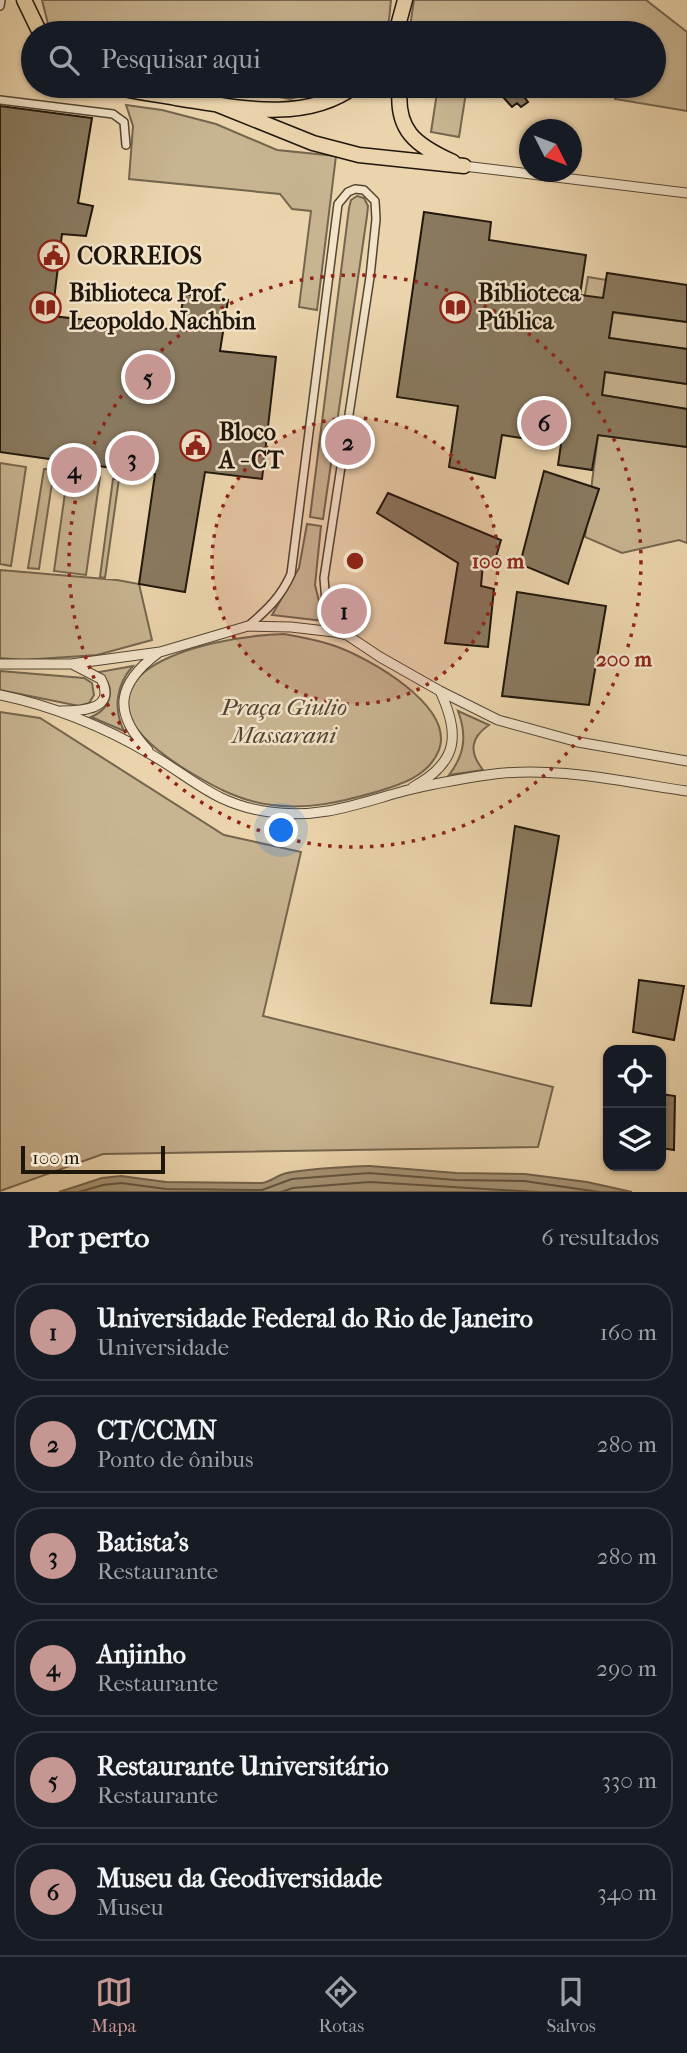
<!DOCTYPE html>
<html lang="pt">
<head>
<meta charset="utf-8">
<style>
  body { margin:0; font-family:"IM FELL French Canon",serif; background:#20242c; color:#f1f3f6 }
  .controls { position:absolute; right:21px; bottom:21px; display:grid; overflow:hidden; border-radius:14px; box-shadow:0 2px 5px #0004 }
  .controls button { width:63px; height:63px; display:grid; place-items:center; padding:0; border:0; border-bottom:2px solid #363941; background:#171b24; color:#f1f3f6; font:35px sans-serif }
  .compass { position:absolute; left:519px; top:119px; width:63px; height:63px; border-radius:50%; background:#171b24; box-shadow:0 2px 5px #0004; rotate:132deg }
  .scale { position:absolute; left:21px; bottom:18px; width:144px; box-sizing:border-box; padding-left:7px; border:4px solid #1f160b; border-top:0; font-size:19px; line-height:24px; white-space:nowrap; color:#1f160b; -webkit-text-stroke:5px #f2e3c9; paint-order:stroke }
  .you { position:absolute; left:282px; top:831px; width:24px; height:24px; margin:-18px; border:5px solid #fff; border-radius:50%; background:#1a73e8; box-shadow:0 0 0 10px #1a73e833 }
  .badge { display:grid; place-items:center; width:46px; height:46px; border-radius:50%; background:#c59692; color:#111; font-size:23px; font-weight:700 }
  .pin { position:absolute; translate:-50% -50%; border:4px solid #fff; box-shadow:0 2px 7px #0006 }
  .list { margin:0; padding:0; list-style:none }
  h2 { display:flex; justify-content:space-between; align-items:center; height:91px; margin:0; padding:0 28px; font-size:30px }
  h2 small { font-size:23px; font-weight:400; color:#9ea1a6 }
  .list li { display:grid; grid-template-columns:46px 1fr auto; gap:21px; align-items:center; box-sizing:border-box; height:98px; margin:0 14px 14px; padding:0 14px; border:2px solid #363941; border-radius:28px }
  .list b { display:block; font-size:26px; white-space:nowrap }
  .list p { margin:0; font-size:23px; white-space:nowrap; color:#9ea1a6 }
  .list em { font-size:23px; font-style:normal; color:#9ea1a6 }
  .icon { flex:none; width:38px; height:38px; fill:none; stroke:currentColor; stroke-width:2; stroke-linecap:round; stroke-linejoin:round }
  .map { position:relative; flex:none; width:687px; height:1192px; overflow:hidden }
  .search { position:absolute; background:#171b24; box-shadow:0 2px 5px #0004; left:21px; right:21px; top:21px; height:77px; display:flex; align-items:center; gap:18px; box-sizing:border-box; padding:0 24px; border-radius:38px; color:#9ea1a6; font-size:26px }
  .sheet { height:763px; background:#171b24 }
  nav { display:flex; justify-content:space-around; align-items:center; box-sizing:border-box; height:98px; border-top:2px solid #363941; background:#171b24; font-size:19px; color:#9ea1a6 }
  nav a { display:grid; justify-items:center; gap:4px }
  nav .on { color:#c59692 }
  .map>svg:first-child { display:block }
  .green { fill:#c8b491; stroke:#74654e; stroke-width:2 }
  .water { fill:#a69375; stroke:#70614b; stroke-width:2 }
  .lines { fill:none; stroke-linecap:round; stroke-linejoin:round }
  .shore { stroke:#625440; stroke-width:2 }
  .building { fill:#89795f; stroke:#1f160b; stroke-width:2 }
  .minor-casing { stroke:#524633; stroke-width:10 }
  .tertiary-casing { stroke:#524633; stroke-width:11 }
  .motorway-casing { stroke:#1f160b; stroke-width:17 }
  .minor { stroke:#f2e3c9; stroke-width:7 }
  .tertiary { stroke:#f2e3c9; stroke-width:9 }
  .motorway { stroke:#ebd4ac; stroke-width:14 }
  .ring { fill:none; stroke:#8f2418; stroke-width:3.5; stroke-dasharray:3.5 7 }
  .labels { text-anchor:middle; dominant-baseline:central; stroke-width:5; stroke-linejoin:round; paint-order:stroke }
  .poi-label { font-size:24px; font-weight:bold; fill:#1f160b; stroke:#f2e3c9; text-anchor:start }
  .park-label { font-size:24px; font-style:italic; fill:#524533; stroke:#f2e3c9 }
  .centre { fill:#8f2418; stroke:#f2e3c9; stroke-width:3.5 }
  .ring-label { font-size:21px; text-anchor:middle; font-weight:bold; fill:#8f2418; stroke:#f2e3c9; stroke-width:5; stroke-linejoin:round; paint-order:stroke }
</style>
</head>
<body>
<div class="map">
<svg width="687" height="1192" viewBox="0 0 687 1192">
  <rect width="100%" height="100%" fill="#ebd4ac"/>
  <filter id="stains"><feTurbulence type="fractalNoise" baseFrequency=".00286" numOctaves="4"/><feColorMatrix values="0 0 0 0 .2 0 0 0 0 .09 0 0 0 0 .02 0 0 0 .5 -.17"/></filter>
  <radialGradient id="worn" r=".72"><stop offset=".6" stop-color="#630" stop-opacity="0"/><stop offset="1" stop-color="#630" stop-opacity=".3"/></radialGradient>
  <!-- green -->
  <path class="green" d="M42 0H391L389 20 382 33H57L48 24Z
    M414 0H646L687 32V111L615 99 616 89 595 86H654V33H409Z
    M220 86H337L290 99Z
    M438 86H467L459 137 431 132Z
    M126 105 162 110 216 124 277 150 336 156 317 310 299 307 311 211 292 209 280 194 129 179 133 126Z
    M357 196 364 198 368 206 367 216 323 519 310 517 349 208 351 200Z
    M588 277 619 282 615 313 687 322V349L610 338 597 413 565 408Z
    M605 372 687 384V409L602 395Z
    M598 435 687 447V543L679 540 622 553 585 537Z
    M0 463 26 467 11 566 0 564Z
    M44 469 54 470 39 569 28 568Z
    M68 472 100 477 86 575 54 571Z
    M113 479H119L105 578 100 577Z
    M307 524 321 526 315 585 324 621 272 615 299 568Z
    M0 570 117 580 139 584 152 640 97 655 23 660 0 658Z
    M284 634C301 637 318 640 335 646 369 658 455 706 439 750 429 776 400 785 376 792 341 802 308 810 272 805 237 801 209 784 180 766 44 678 202 636 284 634Z
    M133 666C116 685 113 708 124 731L91 717C112 708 117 687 99 672Z
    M0 671 84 678 92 683 94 695 89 703 79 706 0 690Z
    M458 711 489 725C470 738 469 752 483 770L449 775C465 754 467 735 458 711Z
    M0 712 40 718 224 835 301 852 263 1016 553 1087 538 1147 103 1154 0 1191Z"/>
  <!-- water -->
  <path class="water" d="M370 1166 456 1173 525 1174 587 1182 632 1192H59L102 1178 121 1176 166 1182 262 1183C271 1182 277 1175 287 1173 313 1168 343 1167 370 1166Z"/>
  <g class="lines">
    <!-- shore -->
    <path class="shore" d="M79 1192 103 1185 121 1183 166 1189 262 1190 292 1179 369 1173 456 1180 524 1181 599 1192
      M281 1192 293 1188 370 1182 537 1192"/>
  </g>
  <!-- building -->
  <path class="building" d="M511 86H523L530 95 525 98 528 102 521 107 517 103 512 107 504 98 510 93 507 89Z
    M0 106 92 118 78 203 93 206 86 236 62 234 52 316 178 330 184 294 228 300 220 351 276 357 262 479 205 472 185 592 139 584 155 474 0 452Z
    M424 212 491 222 489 240 586 255 580 295 603 298 607 273 687 285V322L613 312 609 338 687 349V384L605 372 602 395 687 409V447L598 435 592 470 558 465 561 444 502 435 495 478 449 467 458 406 397 397Z
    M544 471 599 489 568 584 520 564Z
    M388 493 501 540 493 567 483 563 481 586 494 589 488 647 445 643 458 563 377 513Z
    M517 592 606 606 589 705 502 696Z
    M515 826 559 836 531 1006 491 1003Z
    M639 980 684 986 674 1040 633 1032Z
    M661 1094 675 1096 674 1150 661 1148Z"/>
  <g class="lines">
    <defs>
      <path id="minor" d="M0 6 1 0
        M0 100 113 114 124 122 126 145
        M248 626C267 610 281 597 291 574L338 204 348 192 355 189 364 190 375 201 376 219 370 277 324 578 326 602 347 635"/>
      <path id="tertiary" d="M464 166 687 193
        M0 664H71L160 652 248 626 291 627 334 632 347 635 380 657 440 691 498 720 578 742 687 761
        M0 695C53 706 106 728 152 755 195 780 216 805 270 812 320 819 357 804 404 791 431 784 460 779 487 775 554 765 622 782 687 791
        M61 711C81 711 117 710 101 679L74 665
        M148 750C112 712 117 684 158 653
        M413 787C459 762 460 734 440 691"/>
      <path id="motorway" d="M24 0 40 33
        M396 33 405 0
        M112 86C133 92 155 94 176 98 234 107 305 124 355 86
        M400 86C395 130 415 145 453 162
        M216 104 313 143 359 155 464 166"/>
    </defs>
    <!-- minor casing -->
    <use href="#minor" class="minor-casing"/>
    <!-- tertiary casing -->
    <use href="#tertiary" class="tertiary-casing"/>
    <!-- motorway casing -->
    <use href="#motorway" class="motorway-casing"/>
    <!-- minor -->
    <use href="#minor" class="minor"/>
    <!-- tertiary -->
    <use href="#tertiary" class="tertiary"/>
    <!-- motorway -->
    <use href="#motorway" class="motorway"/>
  </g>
  <!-- distance rings -->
  <circle cx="355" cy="561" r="143" fill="#8f2418" fill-opacity=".12"/>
  <g class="ring">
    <circle cx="355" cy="561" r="143"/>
    <circle cx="355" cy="561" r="286"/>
  </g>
  <!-- icons -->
  <defs>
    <symbol id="civic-ring" viewBox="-11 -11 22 22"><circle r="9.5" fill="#f2e3c9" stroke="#8f2418" stroke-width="1.5"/><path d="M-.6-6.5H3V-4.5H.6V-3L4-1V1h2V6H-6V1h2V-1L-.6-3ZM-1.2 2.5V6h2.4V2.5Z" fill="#8f2418"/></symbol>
    <symbol id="library-ring" viewBox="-11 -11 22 22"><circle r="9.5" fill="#f2e3c9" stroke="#8f2418" stroke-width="1.5"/><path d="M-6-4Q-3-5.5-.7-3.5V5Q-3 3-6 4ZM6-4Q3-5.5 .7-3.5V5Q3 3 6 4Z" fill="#8f2418"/></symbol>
  </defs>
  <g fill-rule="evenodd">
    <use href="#civic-ring" x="36" y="238" width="35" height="35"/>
    <use href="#library-ring" x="28" y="290" width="35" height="35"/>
    <use href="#library-ring" x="438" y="290" width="35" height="35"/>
    <use href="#civic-ring" x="178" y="428" width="35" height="35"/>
  </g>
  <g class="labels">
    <!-- poi labels -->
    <g class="poi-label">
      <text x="77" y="256">CORREIOS</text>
      <text x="69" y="293">Biblioteca Prof.<tspan x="69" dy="28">Leopoldo Nachbin</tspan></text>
      <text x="478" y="293">Biblioteca<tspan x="478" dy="28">Pública</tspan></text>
      <text x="219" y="432">Bloco<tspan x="219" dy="28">A - CT</tspan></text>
    </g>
    <!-- park labels -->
    <g class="park-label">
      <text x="284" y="707">Praça Giulio<tspan x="284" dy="28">Massarani</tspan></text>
    </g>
  </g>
  <circle cx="355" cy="561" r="10" class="centre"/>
  <g class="ring-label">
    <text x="498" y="568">100 m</text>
    <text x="624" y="666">200 m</text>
  </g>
  <rect width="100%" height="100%" filter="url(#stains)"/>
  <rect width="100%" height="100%" fill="url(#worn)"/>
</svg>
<div class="controls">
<button><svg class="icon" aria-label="locate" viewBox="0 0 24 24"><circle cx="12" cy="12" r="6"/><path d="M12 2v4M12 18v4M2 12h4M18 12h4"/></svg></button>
<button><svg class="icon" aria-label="layers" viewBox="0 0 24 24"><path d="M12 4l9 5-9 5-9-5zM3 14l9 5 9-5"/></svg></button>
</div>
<svg class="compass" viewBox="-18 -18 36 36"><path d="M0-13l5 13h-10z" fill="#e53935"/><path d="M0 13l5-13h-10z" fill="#9ea1a6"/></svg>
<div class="scale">100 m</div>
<div class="you"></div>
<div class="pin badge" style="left:344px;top:611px">1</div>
<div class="pin badge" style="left:348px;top:442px">2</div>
<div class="pin badge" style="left:132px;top:458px">3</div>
<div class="pin badge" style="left:74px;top:470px">4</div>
<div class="pin badge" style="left:148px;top:377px">5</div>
<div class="pin badge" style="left:544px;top:423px">6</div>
<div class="search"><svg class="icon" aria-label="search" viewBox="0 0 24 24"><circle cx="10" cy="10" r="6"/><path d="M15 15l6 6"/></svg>Pesquisar aqui</div>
</div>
<section class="sheet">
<h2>Por perto<small>6 resultados</small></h2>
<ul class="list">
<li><span class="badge">1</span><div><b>Universidade Federal do Rio de Janeiro</b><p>Universidade</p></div><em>160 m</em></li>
<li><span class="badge">2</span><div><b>CT/CCMN</b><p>Ponto de ônibus</p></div><em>280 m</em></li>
<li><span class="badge">3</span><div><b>Batista's</b><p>Restaurante</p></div><em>280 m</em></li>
<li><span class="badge">4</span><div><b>Anjinho</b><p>Restaurante</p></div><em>290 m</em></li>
<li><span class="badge">5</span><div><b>Restaurante Universitário</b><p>Restaurante</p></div><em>330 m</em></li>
<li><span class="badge">6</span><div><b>Museu da Geodiversidade</b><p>Museu</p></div><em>340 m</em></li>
</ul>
</section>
<nav>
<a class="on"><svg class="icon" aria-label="map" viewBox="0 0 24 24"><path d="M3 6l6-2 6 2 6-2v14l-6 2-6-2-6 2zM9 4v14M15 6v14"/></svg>Mapa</a>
<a><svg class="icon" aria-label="directions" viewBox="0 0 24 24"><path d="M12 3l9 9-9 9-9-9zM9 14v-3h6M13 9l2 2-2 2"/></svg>Rotas</a>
<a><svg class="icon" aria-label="saved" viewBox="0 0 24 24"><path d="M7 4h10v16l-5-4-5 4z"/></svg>Salvos</a>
</nav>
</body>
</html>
